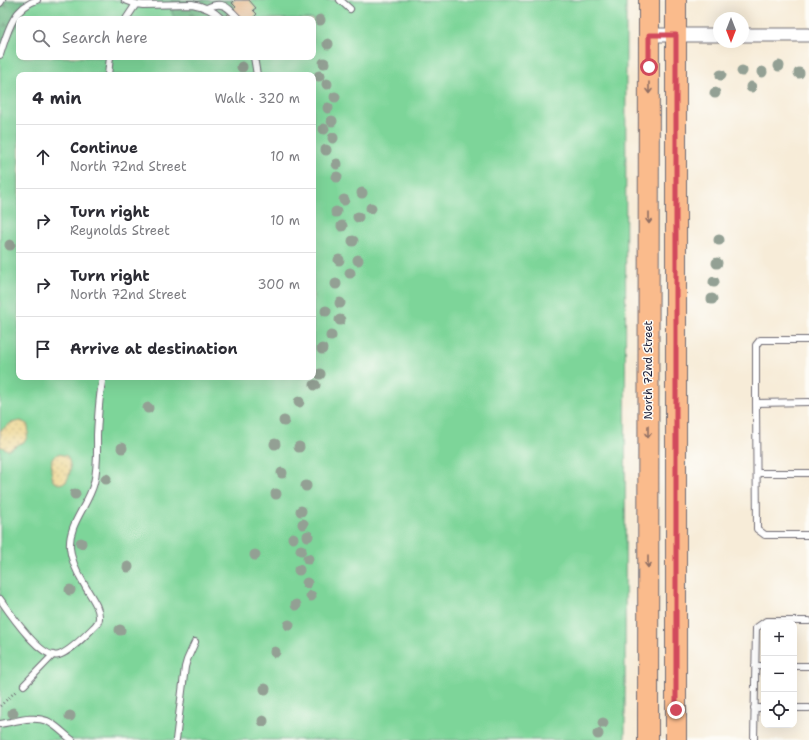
<!DOCTYPE html>
<html lang="en">
<head>
<meta charset="utf-8">
<style>
  body { margin:0; font-family:"Shantell Sans",sans-serif; background:#f7f7f7; color:#2b2b33 }
  .controls { position:absolute; right:12px; bottom:12px; display:grid; overflow:hidden; border-radius:8px; box-shadow:0 4px 16px #0002 }
  .controls button { width:36px; height:36px; display:grid; place-items:center; padding:0; border:0; border-bottom:1px solid #e1e1e2; background:#fff; color:#2b2b33; font:20px sans-serif }
  .compass { position:absolute; left:713px; top:12px; width:36px; height:36px; border-radius:50%; background:#fff; box-shadow:0 4px 16px #0002; rotate:180deg }
  .stop { position:absolute; width:12px; height:12px; margin:-9px; border:3px solid #d1495b; border-radius:50%; background:#fff }
  .stop.end { background:#d1495b; border-color:#fff; box-shadow:0 1px 4px #0008 }
  .list { margin:0; padding:0; list-style:none }
  h2 { display:flex; justify-content:space-between; align-items:center; height:52px; margin:0; padding:0 16px; font-size:17px }
  h2 small { font-size:13px; font-weight:400; color:#7c7c81 }
  .list li { display:grid; grid-template-columns:26px 1fr auto; gap:12px; align-items:center; box-sizing:border-box; height:64px; padding:0 16px; border-top:1px solid #e1e1e2 }
  .list b { display:block; font-size:15px; white-space:nowrap }
  .list p { margin:0; font-size:13px; white-space:nowrap; color:#7c7c81 }
  .list em { font-size:13px; font-style:normal; color:#7c7c81 }
  .icon { flex:none; width:22px; height:22px; fill:none; stroke:currentColor; stroke-width:2; stroke-linecap:round; stroke-linejoin:round }
  .map { position:relative; flex:none; width:809px; height:740px; overflow:hidden }
  .search { position:absolute; background:#fff; box-shadow:0 4px 16px #0002; left:16px; top:16px; width:300px; height:44px; display:flex; align-items:center; gap:10px; box-sizing:border-box; padding:0 14px; border-radius:8px; color:#7c7c81; font-size:15px }
  .panel { position:absolute; background:#fff; box-shadow:0 4px 16px #0002; left:16px; top:72px; width:300px; height:308px; border-radius:8px }
  .map>svg:first-child { display:block }
  .grass { fill:#7dd599; stroke:#507c6a; fill-rule:evenodd }
  .forest { fill:url(#forest-firs); stroke:#446c5e }
  .sand { fill:url(#sand-dots); stroke:#887e6c }
  .building { fill:#e5bb92 }
  .lines { fill:none; stroke-linecap:round; stroke-linejoin:round }
  .service-casing { stroke:#6d6972; stroke-width:8 }
  .minor-casing { stroke:#6d6972; stroke-width:15 }
  .primary-casing { stroke:#6d6972; stroke-width:22 }
  .path { stroke:#6d6972; stroke-width:2.5; stroke-dasharray:1 3; stroke-linecap:butt }
  .service { stroke:#fff; stroke-width:6 }
  .minor { stroke:#fff; stroke-width:13 }
  .primary { stroke:#fabb8c; stroke-width:20 }
  .tree { fill:#93a094 }
  .oneway { stroke:#8e6e64 }
  .route { stroke:#d1495b; stroke-width:5 }
  .labels { text-anchor:middle; dominant-baseline:central; stroke-width:3; stroke-linejoin:round; paint-order:stroke }
  .street-label { font-size:11px; fill:#22223b; stroke:#fdfcf7 }
</style>
</head>
<body>
<div class="map">
<svg width="809" height="740" viewBox="0 0 809 740">
  <defs>
    <pattern id="forest-firs" width="22" height="20" patternUnits="userSpaceOnUse"><rect width="22" height="20" fill="#66b681"/><path d="M5 1l3.5 6h-7zM16 11l3.5 6h-7z" fill="#54946b"/></pattern>
    <pattern id="sand-dots" width="8" height="8" patternUnits="userSpaceOnUse"><rect width="8" height="8" fill="#eeda9e"/><path d="M2 2h.1M6 6h.1" fill="none" stroke="#ccbb89" stroke-width="1.8" stroke-linecap="round"/></pattern>
  </defs>
  <rect width="100%" height="100%" fill="#fdfcf7"/>
  <filter id="ink" filterUnits="userSpaceOnUse"><feTurbulence type="fractalNoise" baseFrequency=".025" numOctaves="2"/><feDisplacementMap in="SourceGraphic" scale="8" xChannelSelector="R" yChannelSelector="G"/><feConvolveMatrix kernelMatrix="1 2 1 2 8 2 1 2 1" color-interpolation-filters="sRGB"/></filter>
  <filter id="wash" filterUnits="userSpaceOnUse"><feTurbulence type="fractalNoise" baseFrequency=".012" numOctaves="4" result="noise"/><feDisplacementMap in="SourceGraphic" scale="16" xChannelSelector="R" yChannelSelector="G"/><feGaussianBlur stdDeviation="0.9" result="paint"/><feColorMatrix in="noise" values="0 0 0 0 0 0 0 0 0 0 0 0 0 0 0 0 0 1.4 0 .05"/><feComposite in="paint" operator="in"/></filter>
  <g filter="url(#wash)">
    <rect width="100%" height="100%" fill="#f7ecd8"/>
    <!-- grass -->
    <path class="grass" d="M0 0H626L625 740H0ZM19 19H313V57H19ZM19 75H313V377H19Z"/>
    <!-- forest -->
    <path class="forest" d="M0 0H24L17 26 10 36 0 42Z
      M172 0H233L230 19H175L172 13Z"/>
    <!-- sand -->
    <path class="sand" d="M21 421 27 424C30 431 28 435 25 441L8 450 0 446V431L11 423Z
      M58 454 67 456C72 465 71 473 66 482L59 484 53 481 51 470 52 458Z"/>
    <g id="blocks">
      <!-- building -->
      <path class="building" d="M235 0H249L256 8 253 10 257 14 252 19H247L246 17 244 19H227L225 17 236 7 232 3Z"/>
    </g>
  </g>
  <g filter="url(#ink)">
    <use href="#blocks" fill-opacity="0" stroke="#6d6972" stroke-width="1"/>
    <g class="lines">
      <defs>
        <path id="service" d="M125 0 136 4 143 5 192 4C204 6 213 10 222 19
          M340 0 350 9
          M0 3 2 0
          M207 8C223 0 229 8 239 19
          M126 19 136 4
          M0 55C7 34 12 8 37 0
          M254 57 257 75
          M108 75 110 57
          M809 402 756 403 757 529 765 535H809
          M756 403V345L760 340H809
          M757 473H809
          M0 599C9 612 42 661 59 655 71 651 86 635 95 626 97 624 99 621 99 618 100 606 88 593 83 582 77 572 71 560 70 548 68 524 88 506 94 483 98 467 97 451 97 435 98 415 99 396 103 377
          M755 666H764
          M794 666H809
          M24 685 53 655
          M754 708H764
          M794 708H809
          M0 724C14 722 33 715 47 721 56 725 64 734 72 740
          M176 740 185 667 187 660 195 642
          M754 740 756 628 766 621H809"/>
        <path id="minor" d="M649 35H719
          M743 35H809"/>
        <path id="primary" d="M676 0V740
          M648 740 649 0"/>
      </defs>
      <!-- service casing -->
      <use href="#service" class="service-casing"/>
      <!-- minor casing -->
      <use href="#minor" class="minor-casing"/>
      <!-- primary casing -->
      <use href="#primary" class="primary-casing"/>
      <!-- path -->
      <path class="path" d="M0 706 17 690"/>
      <!-- service -->
      <use href="#service" class="service"/>
      <!-- minor -->
      <use href="#minor" class="minor"/>
      <!-- primary -->
      <use href="#primary" class="primary"/>
    </g>
    <!-- trees -->
    <g class="tree">
      <circle cx="320" cy="20" r="5.5"/>
      <circle cx="328" cy="44" r="5.5"/>
      <circle cx="324" cy="63" r="5.5"/>
      <circle cx="779" cy="66" r="5.5"/>
      <circle cx="242" cy="67" r="5.5"/>
      <circle cx="742" cy="71" r="5.5"/>
      <circle cx="762" cy="72" r="5.5"/>
      <circle cx="799" cy="73" r="5.5"/>
      <circle cx="721" cy="75" r="5.5"/>
      <circle cx="319" cy="76" r="5.5"/>
      <circle cx="327" cy="84" r="5.5"/>
      <circle cx="751" cy="87" r="5.5"/>
      <circle cx="715" cy="93" r="5.5"/>
      <circle cx="335" cy="97" r="5.5"/>
      <circle cx="328" cy="108" r="5.5"/>
      <circle cx="332" cy="121" r="5.5"/>
      <circle cx="324" cy="129" r="5.5"/>
      <circle cx="333" cy="138" r="5.5"/>
      <circle cx="326" cy="150" r="5.5"/>
      <circle cx="337" cy="164" r="5.5"/>
      <circle cx="337" cy="177" r="5.5"/>
      <circle cx="362" cy="193" r="5.5"/>
      <circle cx="344" cy="200" r="5.5"/>
      <circle cx="371" cy="208" r="5.5"/>
      <circle cx="336" cy="212" r="5.5"/>
      <circle cx="358" cy="217" r="5.5"/>
      <circle cx="342" cy="226" r="5.5"/>
      <circle cx="719" cy="240" r="5.5"/>
      <circle cx="353" cy="241" r="5.5"/>
      <circle cx="10" cy="245" r="5.5"/>
      <circle cx="339" cy="260" r="5.5"/>
      <circle cx="358" cy="260" r="5.5"/>
      <circle cx="717" cy="263" r="5.5"/>
      <circle cx="350" cy="273" r="5.5"/>
      <circle cx="714" cy="282" r="5.5"/>
      <circle cx="336" cy="284" r="5.5"/>
      <circle cx="712" cy="299" r="5.5"/>
      <circle cx="340" cy="303" r="5.5"/>
      <circle cx="326" cy="311" r="5.5"/>
      <circle cx="340" cy="320" r="5.5"/>
      <circle cx="331" cy="336" r="5.5"/>
      <circle cx="322" cy="349" r="5.5"/>
      <circle cx="320" cy="374" r="5.5"/>
      <circle cx="315" cy="385" r="5.5"/>
      <circle cx="299" cy="402" r="5.5"/>
      <circle cx="148" cy="408" r="5.5"/>
      <circle cx="284" cy="421" r="5.5"/>
      <circle cx="275" cy="444" r="5.5"/>
      <circle cx="299" cy="447" r="5.5"/>
      <circle cx="122" cy="448" r="5.5"/>
      <circle cx="282" cy="473" r="5.5"/>
      <circle cx="106" cy="479" r="5.5"/>
      <circle cx="306" cy="486" r="5.5"/>
      <circle cx="75" cy="494" r="5.5"/>
      <circle cx="276" cy="494" r="5.5"/>
      <circle cx="301" cy="511" r="5.5"/>
      <circle cx="303" cy="524" r="5.5"/>
      <circle cx="308" cy="536" r="5.5"/>
      <circle cx="293" cy="538" r="5.5"/>
      <circle cx="81" cy="543" r="5.5"/>
      <circle cx="301" cy="550" r="5.5"/>
      <circle cx="255" cy="555" r="5.5"/>
      <circle cx="308" cy="559" r="5.5"/>
      <circle cx="128" cy="567" r="5.5"/>
      <circle cx="299" cy="570" r="5.5"/>
      <circle cx="307" cy="583" r="5.5"/>
      <circle cx="70" cy="590" r="5.5"/>
      <circle cx="311" cy="596" r="5.5"/>
      <circle cx="296" cy="605" r="5.5"/>
      <circle cx="289" cy="625" r="5.5"/>
      <circle cx="120" cy="630" r="5.5"/>
      <circle cx="275" cy="652" r="5.5"/>
      <circle cx="265" cy="689" r="5.5"/>
      <circle cx="13" cy="713" r="5.5"/>
      <circle cx="70" cy="716" r="5.5"/>
      <circle cx="263" cy="721" r="5.5"/>
      <circle cx="603" cy="723" r="5.5"/>
      <circle cx="598" cy="734" r="5.5"/>
    </g>
    <!-- one-way arrows -->
    <defs><path id="oneway-shaft" d="M-6 0H5M1.5-3L5.5 0L1.5 3" fill="none" stroke-width="1.6" stroke-linecap="round" stroke-linejoin="round"/></defs>
    <g class="oneway">
      <use href="#oneway-shaft" transform="translate(649 88) rotate(90)"/>
      <use href="#oneway-shaft" transform="translate(649 218) rotate(90)"/>
      <use href="#oneway-shaft" transform="translate(648 432) rotate(90)"/>
      <use href="#oneway-shaft" transform="translate(648 562) rotate(90)"/>
    </g>
  </g>
  <g class="lines" filter="url(#ink)">
    <!-- route -->
    <path class="route" d="M649 67V35H676V710"/>
  </g>
  <g class="labels">
    <!-- street labels -->
    <g class="street-label">
      <text transform="translate(648 370) rotate(-90)">North 72nd Street</text>
    </g>
  </g>
</svg>
<div class="controls">
<button>+</button>
<button>−</button>
<button><svg class="icon" aria-label="locate" viewBox="0 0 24 24"><circle cx="12" cy="12" r="6"/><path d="M12 2v4M12 18v4M2 12h4M18 12h4"/></svg></button>
</div>
<svg class="compass" viewBox="-18 -18 36 36"><path d="M0-13l5 13h-10z" fill="#e53935"/><path d="M0 13l5-13h-10z" fill="#7c7c81"/></svg>
<div class="stop" style="left:649px;top:67px"></div>
<div class="stop end" style="left:676px;top:710px"></div>
<div class="search"><svg class="icon" aria-label="search" viewBox="0 0 24 24"><circle cx="10" cy="10" r="6"/><path d="M15 15l6 6"/></svg>Search here</div>
<section class="panel">
<h2>4 min<small>Walk · 320 m</small></h2>
<ul class="list">
<li><svg class="icon" aria-label="ahead" viewBox="0 0 24 24"><path d="M12 20V5M6 11l6-6 6 6"/></svg><div><b>Continue</b><p>North 72nd Street</p></div><em>10 m</em></li>
<li><svg class="icon" aria-label="right" viewBox="0 0 24 24"><path d="M7 20v-9h11M14 6l5 5-5 5"/></svg><div><b>Turn right</b><p>Reynolds Street</p></div><em>10 m</em></li>
<li><svg class="icon" aria-label="right" viewBox="0 0 24 24"><path d="M7 20v-9h11M14 6l5 5-5 5"/></svg><div><b>Turn right</b><p>North 72nd Street</p></div><em>300 m</em></li>
<li><svg class="icon" aria-label="arrive" viewBox="0 0 24 24"><path d="M6 21V4h12l-3 4 3 4H6"/></svg><div><b>Arrive at destination</b></div></li>
</ul>
</section>
</div>
</body>
</html>
